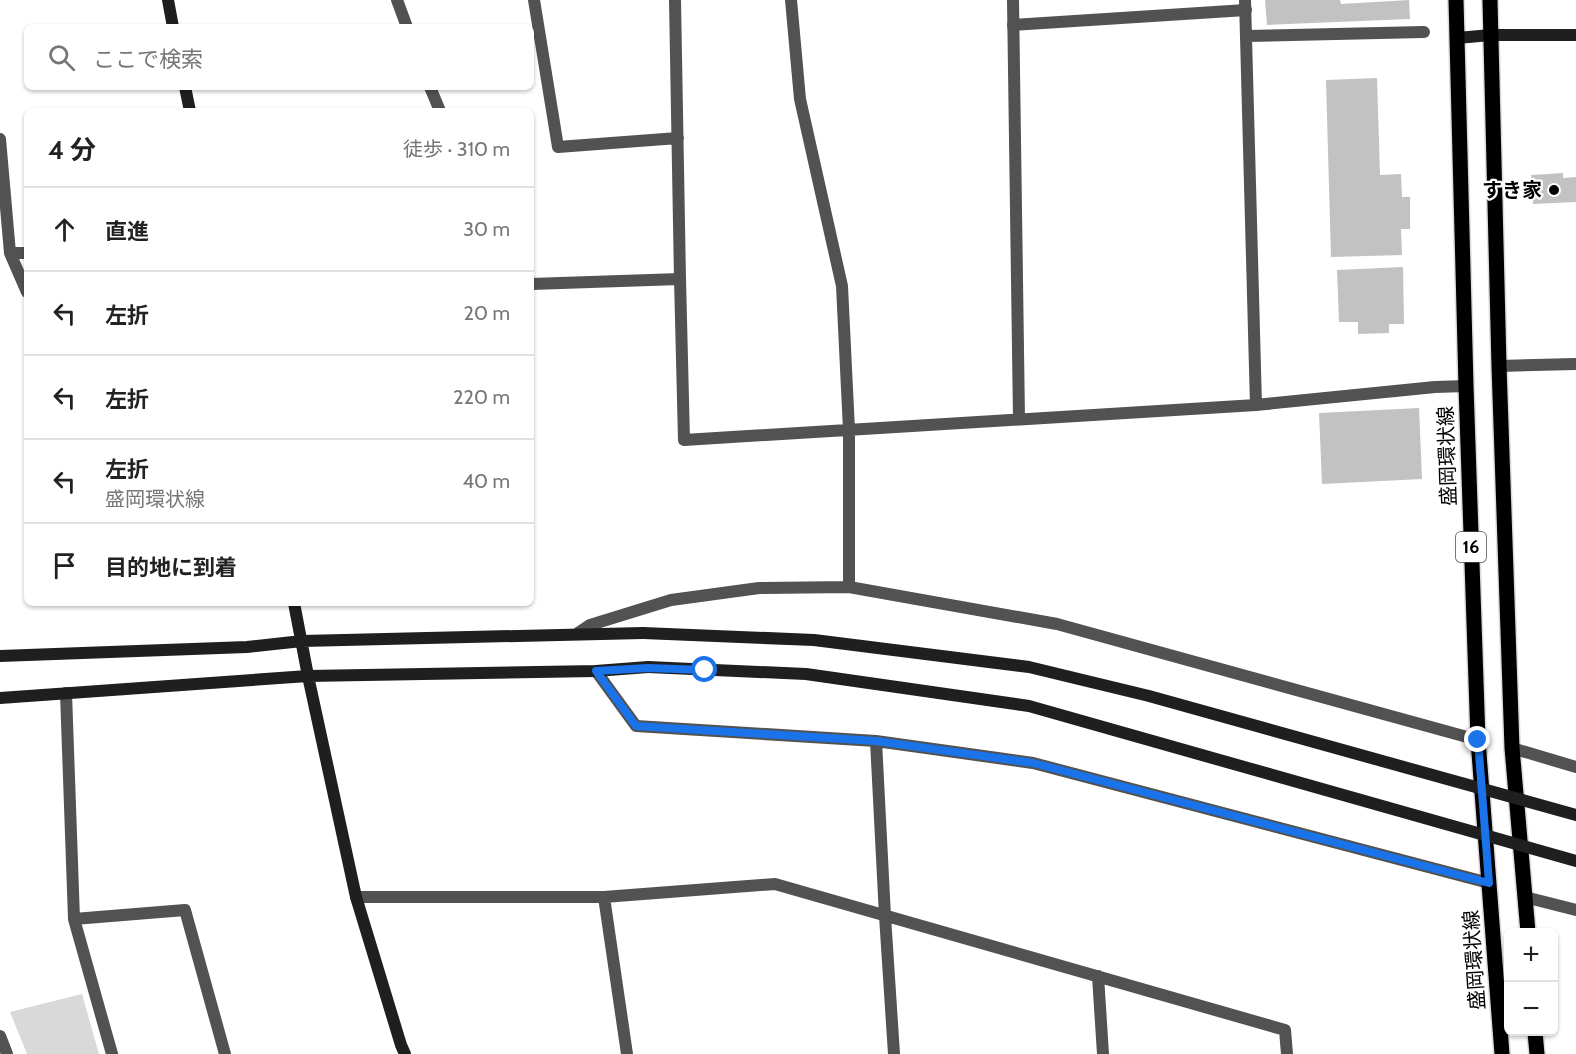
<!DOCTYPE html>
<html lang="ja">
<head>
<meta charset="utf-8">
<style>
  body { margin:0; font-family:Cabin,"Noto Sans JP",sans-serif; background:#f6f6f6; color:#222 }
  .controls { position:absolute; right:18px; bottom:18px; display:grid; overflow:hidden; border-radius:9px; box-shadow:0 2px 4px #0004 }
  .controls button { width:54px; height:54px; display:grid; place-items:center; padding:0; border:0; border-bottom:2px solid #e0e0e0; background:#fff; color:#222; font:30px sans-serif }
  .stop { position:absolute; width:18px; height:18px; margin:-14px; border:4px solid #1a73e8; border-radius:50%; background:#fff }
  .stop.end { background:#1a73e8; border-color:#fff; box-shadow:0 2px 6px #0008 }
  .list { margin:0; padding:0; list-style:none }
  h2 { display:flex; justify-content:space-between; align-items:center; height:78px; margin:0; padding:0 24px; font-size:26px }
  h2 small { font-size:20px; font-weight:400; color:#767676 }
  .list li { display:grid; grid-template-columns:39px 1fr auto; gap:18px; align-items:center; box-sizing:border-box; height:84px; padding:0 24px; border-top:2px solid #e0e0e0 }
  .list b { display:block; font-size:22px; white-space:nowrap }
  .list p { margin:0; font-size:20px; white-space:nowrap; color:#767676 }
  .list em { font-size:20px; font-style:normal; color:#767676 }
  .icon { flex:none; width:33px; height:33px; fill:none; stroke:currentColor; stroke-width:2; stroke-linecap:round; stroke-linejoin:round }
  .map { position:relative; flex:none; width:1576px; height:1054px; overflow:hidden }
  .search { position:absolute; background:#fff; box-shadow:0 2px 4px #0004; left:24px; top:24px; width:510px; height:66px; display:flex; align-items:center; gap:15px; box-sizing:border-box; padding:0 21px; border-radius:9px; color:#767676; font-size:22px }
  .panel { position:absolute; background:#fff; box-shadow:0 2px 4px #0004; left:24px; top:108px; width:510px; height:498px; border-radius:9px }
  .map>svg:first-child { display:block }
  .green { fill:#d9d9d9 }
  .building { fill:#c2c2c2 }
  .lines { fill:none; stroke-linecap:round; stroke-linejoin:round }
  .primary-casing { stroke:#dbdbdb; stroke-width:18 }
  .lane { stroke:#525252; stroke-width:12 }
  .street { stroke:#525252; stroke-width:12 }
  .secondary { stroke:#1f1f1f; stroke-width:12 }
  .primary { stroke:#000; stroke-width:15 }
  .secondary-bridge { stroke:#1f1f1f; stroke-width:12 }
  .route { stroke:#1a73e8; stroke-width:8 }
  .poi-dot { fill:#000; stroke:#fff; stroke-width:2 }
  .labels { text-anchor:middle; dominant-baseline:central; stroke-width:4.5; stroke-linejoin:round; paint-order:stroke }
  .shield { fill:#fff; stroke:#4c4c4c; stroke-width:1.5 }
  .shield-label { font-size:18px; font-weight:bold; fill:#000 }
  .poi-label { font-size:20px; font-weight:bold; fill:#000; stroke:#fff; text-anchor:end }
  .street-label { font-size:20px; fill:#000; stroke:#fff }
</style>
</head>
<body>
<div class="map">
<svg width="1576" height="1054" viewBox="0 0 1576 1054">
  <rect width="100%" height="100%" fill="#fff"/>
  <!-- green -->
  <path class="green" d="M82 994 99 1054H27L10 1012Z"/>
  <!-- building -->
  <path class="building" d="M1265 0H1340L1341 4 1409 0 1410 19 1267 25Z
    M1377 78 1380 175 1401 174 1402 197H1410V229H1401L1402 255 1331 257 1326 80Z
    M1563 173V178L1576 177V202L1533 204 1531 175Z
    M1403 267 1404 324H1389V333L1358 334V322H1339L1337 270Z
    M1419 408 1422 479 1322 484 1319 413Z"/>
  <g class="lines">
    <defs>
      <path id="primary" d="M1456 0 1466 386 1478 740 1502 1054
        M1490 0 1499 366 1512 748 1528 932
        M1535 1032 1537 1054"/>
    </defs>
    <!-- primary casing -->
    <use href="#primary" class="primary-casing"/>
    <!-- lane -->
    <path class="lane" d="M1013 25 1246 10"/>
    <!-- street -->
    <path class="street" d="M397 0 407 27
      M534 0 558 147 678 138
      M675 0 680 279
      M791 0 800 99 842 286 849 430V587
      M1013 0 1019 419
      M1245 0 1256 405 1435 387 1466 386
      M1247 36 1424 32
      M430 87 440 111
      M0 139 10 253 27 292
      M10 253H27
      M531 284 680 279 684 440 1256 405
      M1499 366 1576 364
      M578 633 590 625 671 600 759 588 849 587 1057 624 1478 740
      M596 671 636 726 876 741 1033 763 1489 883
      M66 693 74 919 112 1054
      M876 741 885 916 894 1054
      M1512 748 1576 767
      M356 897H604L775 884 1285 1030 1287 1054
      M604 897 627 1054
      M1525 897 1576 910
      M74 919 185 910 225 1054
      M1098 976 1103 1054
      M0 1036 7 1054"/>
    <!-- secondary -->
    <path class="secondary" d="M168 0 173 27
      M1457 38 1491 35H1576
      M185 87 190 111
      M294 603 308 676 356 897 401 1045 405 1054
      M0 656 247 647 302 641 643 633
      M0 698 308 676 596 671 648 667"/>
    <!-- primary -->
    <use href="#primary" class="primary"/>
    <!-- secondary-bridge -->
    <path class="secondary-bridge" d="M643 633 814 640 1029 667 1149 696 1576 815
      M648 667 806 674 1029 706 1576 861"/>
  </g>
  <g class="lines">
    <!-- route -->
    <path class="route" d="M705 670 648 668 596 671 636 726 876 741 1033 763 1489 883 1478 740"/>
  </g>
  <!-- markers -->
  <circle class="poi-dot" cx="1554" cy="190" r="6"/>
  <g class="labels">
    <!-- shield labels -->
    <rect class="shield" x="1456" y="532" width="30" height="30" rx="4.5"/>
    <g class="shield-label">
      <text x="1471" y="547">16</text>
    </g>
    <!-- poi labels -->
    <g class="poi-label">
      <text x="1542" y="190">すき家</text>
    </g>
    <!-- street labels -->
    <g class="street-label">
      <text transform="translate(1447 456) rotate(-92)">盛岡環状線</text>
      <text transform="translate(1474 960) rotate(-94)">盛岡環状線</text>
    </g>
  </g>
</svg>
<div class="controls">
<button>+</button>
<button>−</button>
</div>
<div class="stop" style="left:705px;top:670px"></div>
<div class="stop end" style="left:1478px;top:740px"></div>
<div class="search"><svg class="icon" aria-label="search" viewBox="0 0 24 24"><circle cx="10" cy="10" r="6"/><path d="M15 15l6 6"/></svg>ここで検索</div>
<section class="panel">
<h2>4 分<small>徒歩 · 310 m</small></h2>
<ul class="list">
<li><svg class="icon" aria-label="ahead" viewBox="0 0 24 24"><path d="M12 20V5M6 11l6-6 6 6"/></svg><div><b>直進</b></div><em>30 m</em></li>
<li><svg class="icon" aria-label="left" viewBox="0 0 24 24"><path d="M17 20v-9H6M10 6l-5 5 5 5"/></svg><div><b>左折</b></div><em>20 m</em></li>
<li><svg class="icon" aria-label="left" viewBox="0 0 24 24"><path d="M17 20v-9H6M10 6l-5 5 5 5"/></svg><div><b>左折</b></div><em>220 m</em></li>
<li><svg class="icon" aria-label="left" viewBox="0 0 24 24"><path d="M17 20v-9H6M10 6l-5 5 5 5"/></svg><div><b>左折</b><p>盛岡環状線</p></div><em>40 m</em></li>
<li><svg class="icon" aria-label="arrive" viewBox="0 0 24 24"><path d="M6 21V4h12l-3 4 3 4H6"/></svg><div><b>目的地に到着</b></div></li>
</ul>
</section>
</div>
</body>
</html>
